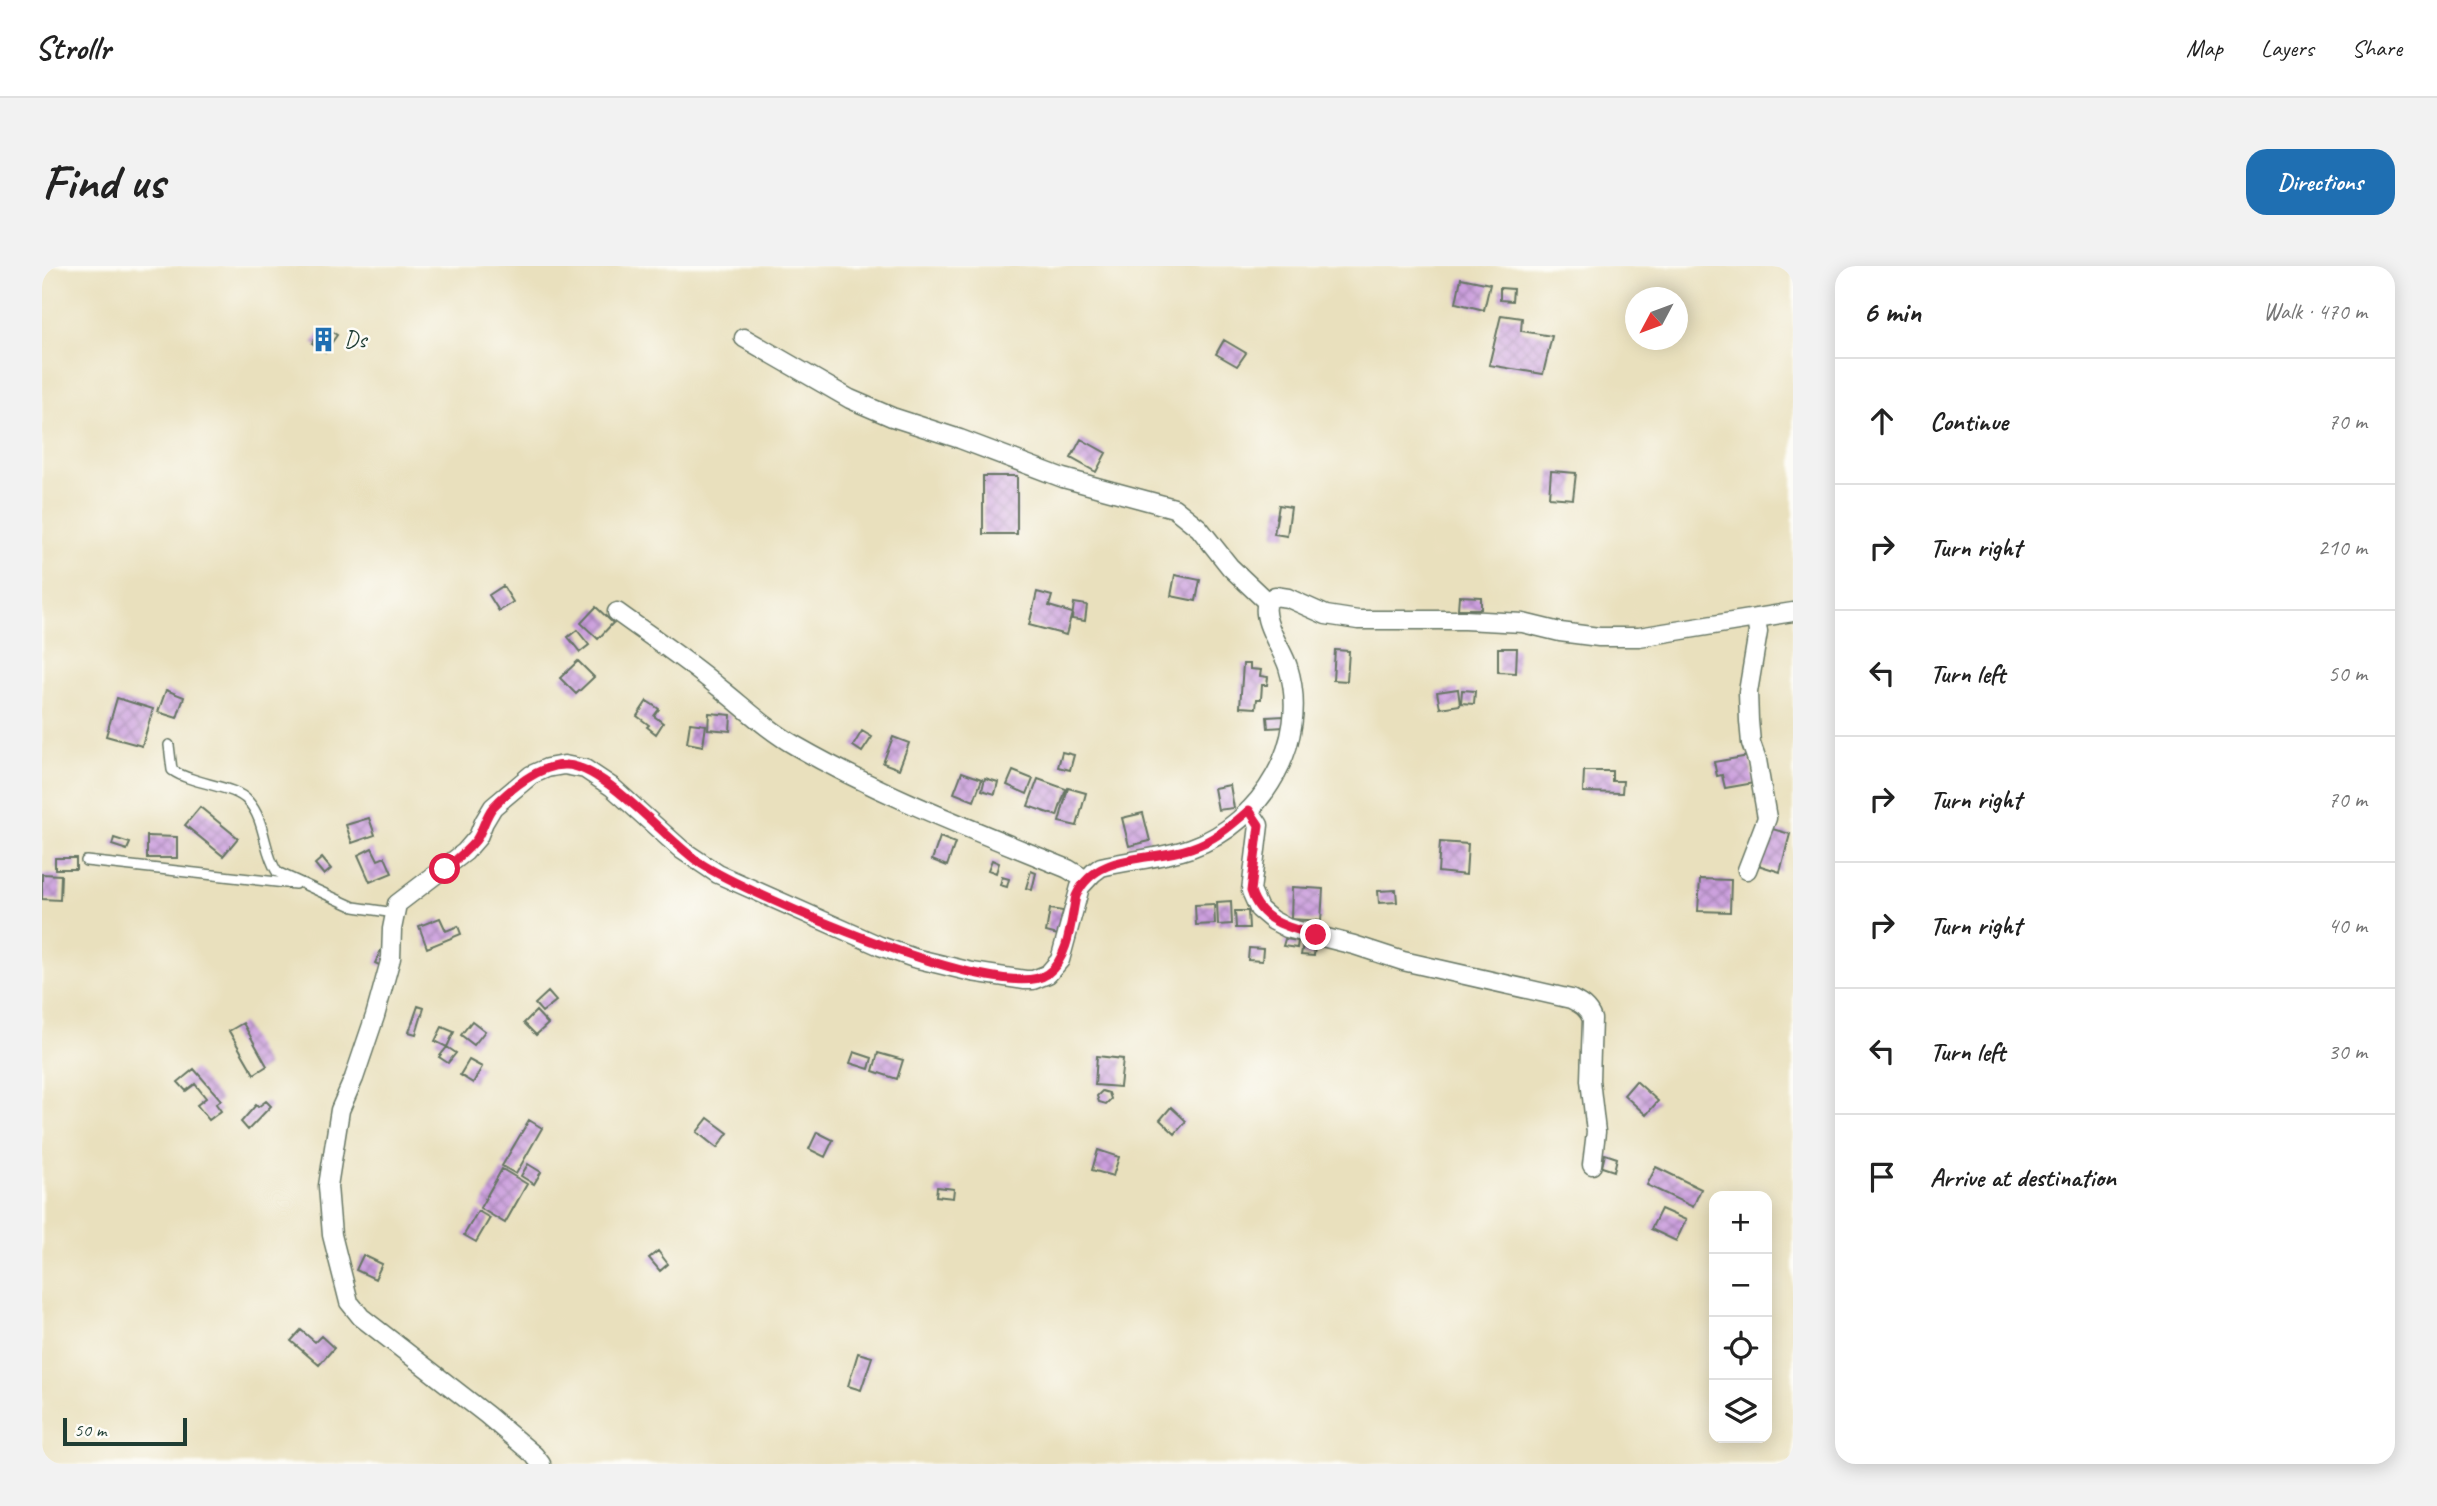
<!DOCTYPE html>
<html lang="en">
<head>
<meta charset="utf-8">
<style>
  body { margin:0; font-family:Caveat,sans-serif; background:#f2f2f2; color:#222 }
  .controls { position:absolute; right:21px; bottom:21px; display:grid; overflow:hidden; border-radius:14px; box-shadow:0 4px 18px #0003 }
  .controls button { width:63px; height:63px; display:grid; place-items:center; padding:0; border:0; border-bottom:2px solid #e0e0e0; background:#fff; color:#222; font:35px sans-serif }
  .compass { position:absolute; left:1583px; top:21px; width:63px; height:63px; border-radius:50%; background:#fff; box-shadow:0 4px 18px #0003; rotate:229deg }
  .scale { position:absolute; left:21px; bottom:18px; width:124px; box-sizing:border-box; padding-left:7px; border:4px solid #1f3d34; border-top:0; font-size:19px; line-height:24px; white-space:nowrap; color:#1f3d34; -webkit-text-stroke:5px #fdfcf7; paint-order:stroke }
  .stop { position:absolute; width:21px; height:21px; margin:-16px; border:5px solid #e11d48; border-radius:50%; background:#fff }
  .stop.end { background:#e11d48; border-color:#fff; box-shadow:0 2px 7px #0008 }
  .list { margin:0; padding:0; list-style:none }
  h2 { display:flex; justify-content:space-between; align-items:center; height:91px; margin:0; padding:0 28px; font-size:30px }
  h2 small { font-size:23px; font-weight:400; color:#767676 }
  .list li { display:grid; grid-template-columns:46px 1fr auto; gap:21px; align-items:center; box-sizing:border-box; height:126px; padding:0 28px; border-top:2px solid #e0e0e0 }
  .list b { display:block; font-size:26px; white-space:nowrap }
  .list em { font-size:23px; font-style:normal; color:#767676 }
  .icon { flex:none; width:38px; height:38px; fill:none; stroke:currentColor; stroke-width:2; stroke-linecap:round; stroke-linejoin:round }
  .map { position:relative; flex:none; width:1751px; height:1198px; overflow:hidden; border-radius:21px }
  header { display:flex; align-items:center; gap:42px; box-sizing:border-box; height:98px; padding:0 35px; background:#fff; border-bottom:2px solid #e0e0e0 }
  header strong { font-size:33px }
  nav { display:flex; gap:38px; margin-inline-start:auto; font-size:24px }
  .intro { display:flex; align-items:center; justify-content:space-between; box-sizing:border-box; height:168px; padding:0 42px }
  h1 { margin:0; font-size:49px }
  .button { padding:18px 32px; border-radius:21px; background:#1f6fb2; color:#fff; font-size:24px; font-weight:700 }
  main { display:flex; gap:42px; padding:0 42px }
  aside { flex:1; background:#fff; border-radius:21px; box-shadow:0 4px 18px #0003 }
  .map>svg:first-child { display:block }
  .building { fill:url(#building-cross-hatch) }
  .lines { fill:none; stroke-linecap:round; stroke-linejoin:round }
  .lane-casing { stroke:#667664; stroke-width:12 }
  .street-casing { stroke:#667664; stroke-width:21 }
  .lane { stroke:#fff; stroke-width:9 }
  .street { stroke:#fff; stroke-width:18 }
  .route { stroke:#e11d48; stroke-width:9 }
  .labels { text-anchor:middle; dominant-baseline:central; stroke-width:5; stroke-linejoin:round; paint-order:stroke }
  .poi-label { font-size:24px; fill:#1f3d34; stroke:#fdfcf7; text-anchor:start }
</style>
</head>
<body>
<header>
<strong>Strollr</strong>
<nav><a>Map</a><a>Layers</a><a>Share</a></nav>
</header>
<div class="intro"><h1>Find us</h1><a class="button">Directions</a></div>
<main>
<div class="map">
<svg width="1751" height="1198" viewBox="0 0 1751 1198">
  <defs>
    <pattern id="building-cross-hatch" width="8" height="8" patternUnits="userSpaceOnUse" patternTransform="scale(1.75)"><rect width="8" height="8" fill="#cb9edd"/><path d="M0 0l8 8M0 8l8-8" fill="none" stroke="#a482b4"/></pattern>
  </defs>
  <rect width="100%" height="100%" fill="#fdfcf7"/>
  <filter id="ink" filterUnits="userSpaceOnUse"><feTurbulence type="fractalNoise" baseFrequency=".0143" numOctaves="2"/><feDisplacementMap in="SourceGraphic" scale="14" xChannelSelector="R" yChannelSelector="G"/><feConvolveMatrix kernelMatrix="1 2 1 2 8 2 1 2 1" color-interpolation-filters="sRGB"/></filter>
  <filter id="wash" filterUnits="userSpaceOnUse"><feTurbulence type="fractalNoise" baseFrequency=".00686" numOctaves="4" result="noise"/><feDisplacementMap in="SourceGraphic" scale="28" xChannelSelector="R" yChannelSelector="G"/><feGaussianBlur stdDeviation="1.57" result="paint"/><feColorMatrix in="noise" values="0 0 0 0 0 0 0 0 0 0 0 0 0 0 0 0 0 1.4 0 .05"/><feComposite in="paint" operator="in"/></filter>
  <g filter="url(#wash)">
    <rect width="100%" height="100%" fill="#e9e0bd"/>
    <g id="blocks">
      <!-- building -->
      <path class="building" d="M1419 12 1448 18 1442 44 1414 37Z
        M1458 22 1471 23 1470 35 1458 34Z
        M1459 49 1480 52 1479 65 1510 70 1501 108 1447 99Z
        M282 61 295 69 283 86 270 77Z
        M1182 74 1204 87 1195 100 1174 88Z
        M1039 173 1064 187 1054 206 1029 192Z
        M1509 205 1534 207 1531 233 1507 231Z
        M941 210H975V268H941Z
        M1237 239 1249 241 1245 270 1232 268Z
        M1133 309 1158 314 1154 335 1129 330Z
        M461 320 471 336 457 345 447 329Z
        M995 326 1010 330 1007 340 1030 347 1024 369 987 359Z
        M1417 330 1439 331V343H1416Z
        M1032 337 1045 339 1043 355 1030 353Z
        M554 341 571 357 556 373 539 357Z
        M535 364 547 379 538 386 526 371Z
        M1456 382H1475L1474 407 1456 406Z
        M1293 384 1307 385 1305 415 1291 414Z
        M536 395 552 411 534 428 518 412Z
        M1201 398H1208V403L1219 404 1218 410 1226 411 1225 419H1220L1219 433H1215L1214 442 1198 441Z
        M1416 423 1418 439 1398 442 1395 426Z
        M124 424 142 431 135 452 116 446Z
        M1420 424 1433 425 1432 438 1419 437Z
        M75 432 111 443 100 480 64 470Z
        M605 435 617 443 612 450 621 457 614 468 605 461 607 459 595 450Z
        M667 447 689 449 688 465 666 463Z
        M1242 450 1243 461 1226 462 1225 451Z
        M648 457 664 459 661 480 645 477Z
        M820 465 830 471 820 486 811 480Z
        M851 471 867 477 857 503 841 497Z
        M1020 486 1032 489 1028 504 1016 501Z
        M1707 490 1712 517 1683 522 1680 509 1675 510 1672 496Z
        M971 505 991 513 985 528 965 519Z
        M1542 505H1570V515H1581L1580 527 1541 526Z
        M920 506 940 513 932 535 912 527Z
        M943 512 956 516 953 528 940 524Z
        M996 513 1024 523 1015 550 986 540Z
        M1188 519 1192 542 1176 544 1172 522Z
        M1026 522 1044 527 1035 560 1017 556Z
        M158 541 196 572 181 590 143 559Z
        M1101 547 1108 575 1087 580 1080 552Z
        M327 552 333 569 310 577 304 559Z
        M1727 562 1748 568 1738 606 1716 599Z
        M105 570 135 571V592H105Z
        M898 571 913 577 905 600 890 594Z
        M72 572 88 577 85 584 70 579Z
        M1398 576 1426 578 1424 609 1396 606Z
        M330 582 336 594 343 591 350 607 328 616 316 589Z
        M13 592H34V603H13Z
        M280 592 289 603 282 609 273 598Z
        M950 594 957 597 954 607 946 604Z
        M989 605 994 607 990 624 984 622Z
        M0 608 19 609 18 634 0 633Z
        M960 611 967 613 965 621 958 619Z
        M1658 613 1689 614 1688 646 1656 645Z
        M1250 621 1281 623 1279 655 1249 653Z
        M1354 624 1355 636 1337 637 1336 625Z
        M1189 635 1190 658 1176 659 1175 636Z
        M1172 638 1173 658 1154 659 1153 639Z
        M1008 643 1021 645 1016 669 1004 666Z
        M1193 645H1206L1207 662H1194Z
        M398 652 404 665 416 660 419 668 385 682 377 660Z
        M1243 673 1256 675 1255 682 1241 680Z
        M1261 678 1273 680 1272 690 1259 689Z
        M1207 682 1221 683 1220 695 1206 694Z
        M339 684 347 688 341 701 333 697Z
        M506 726 514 735 500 746 493 738Z
        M376 740 382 742 374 768 367 766Z
        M494 745 506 758 494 769 482 757Z
        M430 755 443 765 432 779 419 769Z
        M201 757 225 800 212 808 187 765Z
        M400 761 412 766 405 781 414 787 406 797 397 791 405 781 393 775Z
        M812 786 830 792 827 803 808 797Z
        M836 787 861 794 855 813 831 805Z
        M1055 790 1081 793 1078 821 1053 819Z
        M427 794 440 801 431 817 418 809Z
        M152 803 179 834 174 838 179 845 167 854 155 839 164 832 153 818 144 825 136 816Z
        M1594 815 1616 835 1604 849 1582 829Z
        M1060 825 1067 827 1069 833 1064 838 1057 836 1055 830Z
        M224 835 229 840 206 864 199 856 214 839 216 841Z
        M1129 841 1144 855 1133 868 1118 854Z
        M666 852 686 867 675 882 655 866Z
        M487 854 500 862 474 908 460 900Z
        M775 866 791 874 783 891 767 883Z
        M1056 884 1077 891 1071 910 1050 904Z
        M1563 888 1575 892 1572 905 1560 901Z
        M486 898 499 906 492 918 479 910Z
        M1614 901 1659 923 1651 941 1605 919Z
        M460 903 485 918 463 957 438 942Z
        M895 921 912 923 911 932 894 930Z
        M1619 943 1644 954 1634 975 1609 963Z
        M436 945 448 952 434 976 422 969Z
        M616 985 626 998 618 1005 607 992Z
        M321 989 340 998 333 1013 314 1004Z
        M259 1064 273 1076 279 1070 292 1082 277 1099 249 1075Z
        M816 1087 830 1091 819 1124 806 1120Z"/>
    </g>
  </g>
  <g filter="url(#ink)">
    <use href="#blocks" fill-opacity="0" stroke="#667664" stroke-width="2"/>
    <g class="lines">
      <defs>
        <path id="lane" d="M127 479 130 504C151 519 193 519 206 535 224 555 221 585 235 606L312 641 353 647
          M44 595 253 618"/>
        <path id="street" d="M702 72 808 133 850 151 918 173 1021 212 1132 242 1157 262 1188 301 1225 336
          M575 346C608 370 643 393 674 419 701 440 724 463 754 480 841 530 934 565 1026 603L1044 614
          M1207 544 1217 559 1209 625 1217 643 1230 654 1245 662 1312 679 1361 695 1529 733C1539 738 1546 742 1550 753L1548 814 1554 866 1550 899
          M1705 604 1725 552 1715 494 1709 477 1707 455 1706 426 1716 366 1714 352
          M499 1198 492 1189 445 1149 319 1051 307 1036 290 969 286 920 298 844 312 812 333 750 349 692 350 663 355 638 423 586 436 571 442 556 451 541 489 509 505 502 522 499 543 503 570 521 640 584 676 608 838 680 872 692 930 706 983 714H991L1006 708 1018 694 1038 621 1051 607 1059 601C1089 594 1120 592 1149 582 1220 557 1269 475 1246 401 1241 384 1218 354 1225 336L1233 330 1246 332 1284 349 1316 354H1422L1481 357 1518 366 1557 371H1597L1751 346"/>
      </defs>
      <!-- lane casing -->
      <use href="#lane" class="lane-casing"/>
      <!-- street casing -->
      <use href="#street" class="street-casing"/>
      <!-- lane -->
      <use href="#lane" class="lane"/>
      <!-- street -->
      <use href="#street" class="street"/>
    </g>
  </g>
  <g class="lines" filter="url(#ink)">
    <!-- route -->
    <path class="route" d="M403 603C414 594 425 585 434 574 441 564 443 551 451 541 468 523 497 499 523 499 561 498 624 574 658 597 705 628 961 740 1005 708 1027 693 1029 654 1034 630 1054 585 1109 596 1149 582 1171 575 1189 560 1207 544L1217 559 1209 625C1218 655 1246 662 1274 669"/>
  </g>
  <!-- icons -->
  <defs>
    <symbol id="building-bare" viewBox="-9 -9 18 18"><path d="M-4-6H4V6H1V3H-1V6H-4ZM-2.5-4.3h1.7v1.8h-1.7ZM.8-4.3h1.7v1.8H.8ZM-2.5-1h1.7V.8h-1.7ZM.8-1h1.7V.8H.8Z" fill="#1f6fb2" stroke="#fdfcf7" stroke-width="2.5" paint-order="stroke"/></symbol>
  </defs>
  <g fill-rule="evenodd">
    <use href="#building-bare" x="264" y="56" width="35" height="35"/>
  </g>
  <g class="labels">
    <!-- poi labels -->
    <g class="poi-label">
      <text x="302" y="73">Ds</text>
    </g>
  </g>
</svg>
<div class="controls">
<button>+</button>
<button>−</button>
<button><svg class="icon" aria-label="locate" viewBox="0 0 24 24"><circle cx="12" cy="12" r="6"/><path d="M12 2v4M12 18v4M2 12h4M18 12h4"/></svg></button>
<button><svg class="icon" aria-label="layers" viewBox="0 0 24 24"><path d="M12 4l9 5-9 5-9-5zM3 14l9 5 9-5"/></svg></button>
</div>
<svg class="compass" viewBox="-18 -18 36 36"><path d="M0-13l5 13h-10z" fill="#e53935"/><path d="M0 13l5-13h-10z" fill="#767676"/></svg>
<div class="scale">50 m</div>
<div class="stop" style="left:403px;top:603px"></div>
<div class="stop end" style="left:1274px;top:669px"></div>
</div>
<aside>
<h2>6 min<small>Walk · 470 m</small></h2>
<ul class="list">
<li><svg class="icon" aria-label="ahead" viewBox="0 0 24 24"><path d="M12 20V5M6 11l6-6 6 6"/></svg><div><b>Continue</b></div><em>70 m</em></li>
<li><svg class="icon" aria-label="right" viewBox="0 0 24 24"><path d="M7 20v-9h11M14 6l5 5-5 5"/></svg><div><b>Turn right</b></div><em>210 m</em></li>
<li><svg class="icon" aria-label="left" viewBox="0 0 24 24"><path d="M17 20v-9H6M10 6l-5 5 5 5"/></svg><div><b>Turn left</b></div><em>50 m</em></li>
<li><svg class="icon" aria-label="right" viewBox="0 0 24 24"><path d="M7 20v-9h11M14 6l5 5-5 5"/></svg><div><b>Turn right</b></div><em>70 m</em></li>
<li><svg class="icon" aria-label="right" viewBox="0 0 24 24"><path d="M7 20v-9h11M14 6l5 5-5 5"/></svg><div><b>Turn right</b></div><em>40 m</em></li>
<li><svg class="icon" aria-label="left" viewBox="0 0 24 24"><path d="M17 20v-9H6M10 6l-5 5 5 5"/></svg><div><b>Turn left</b></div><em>30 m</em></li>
<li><svg class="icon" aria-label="arrive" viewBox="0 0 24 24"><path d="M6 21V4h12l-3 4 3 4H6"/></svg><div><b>Arrive at destination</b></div></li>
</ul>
</aside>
</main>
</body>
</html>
